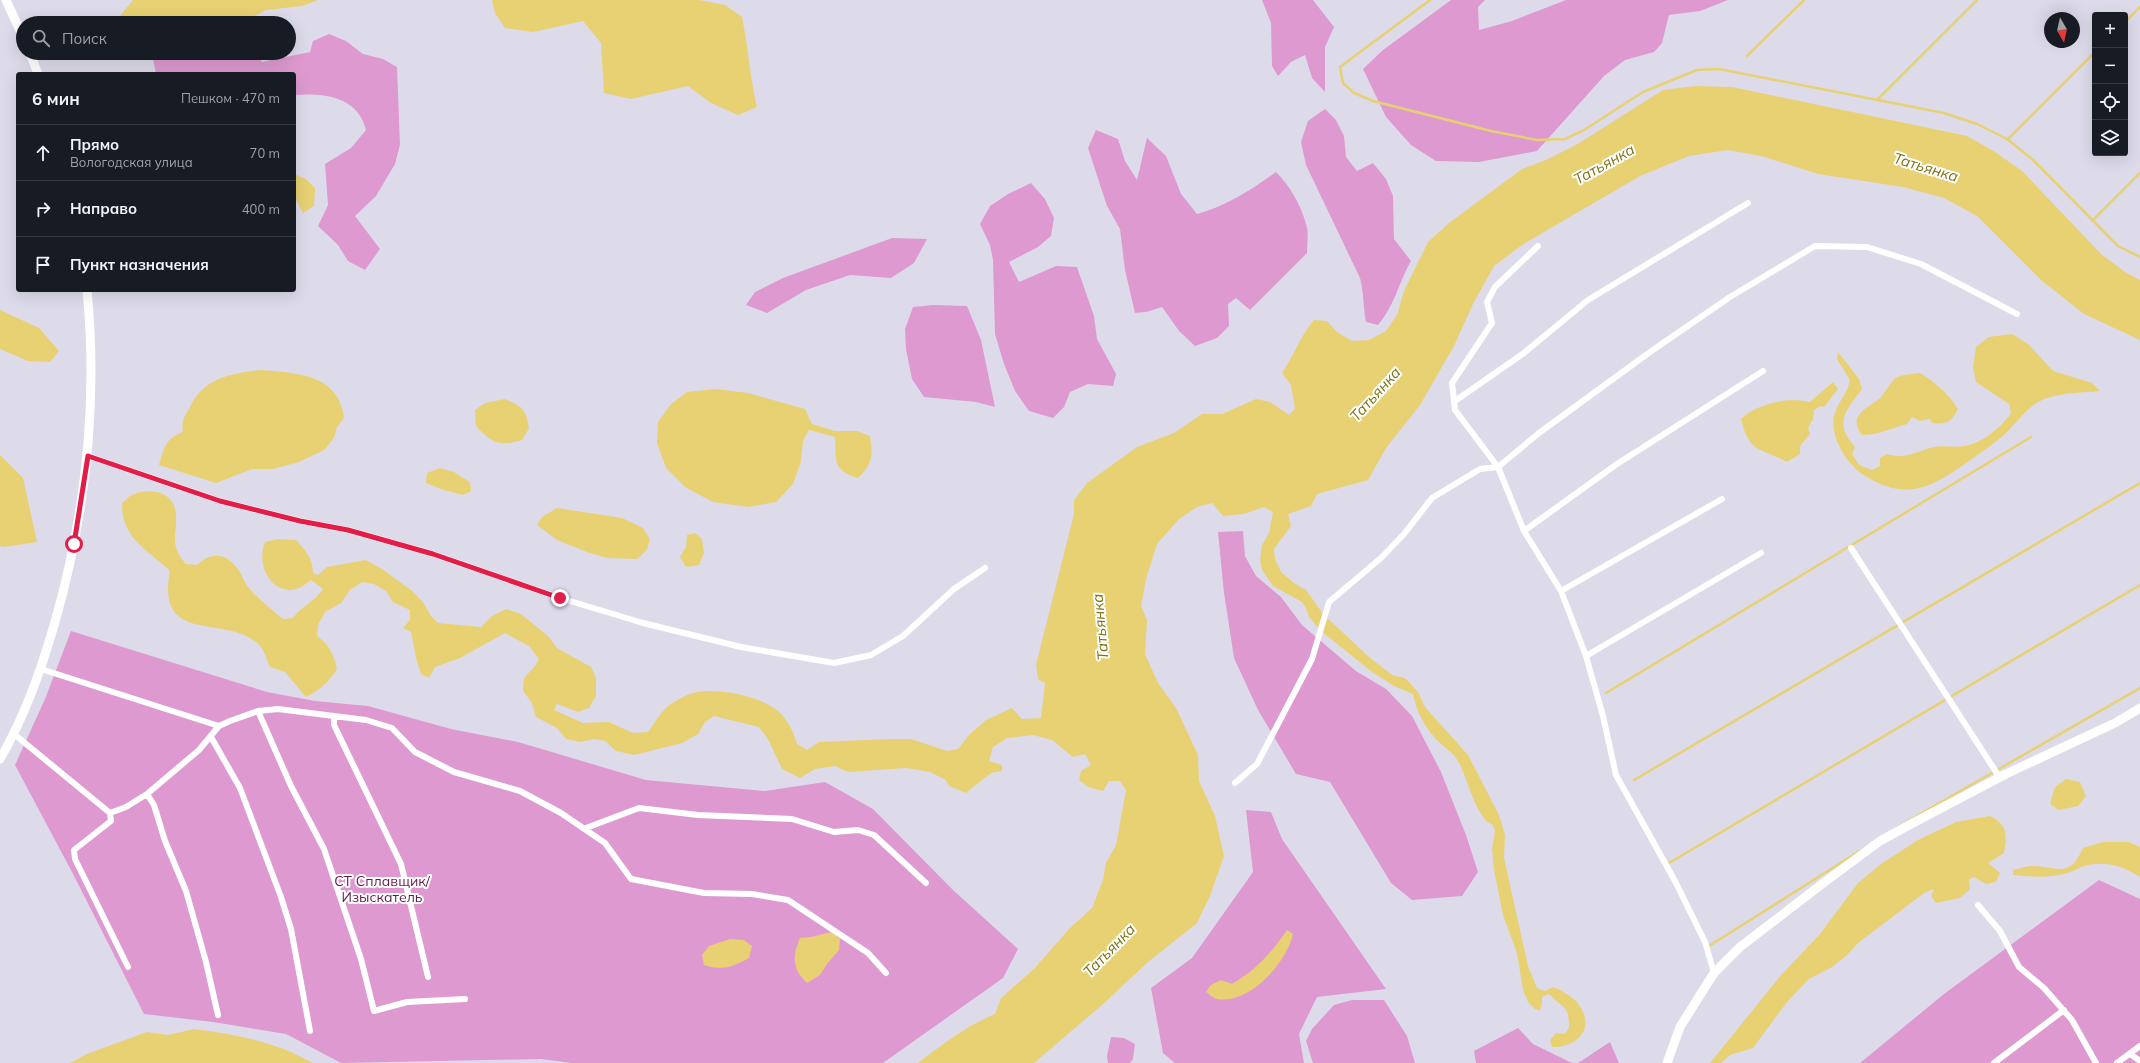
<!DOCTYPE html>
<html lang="ru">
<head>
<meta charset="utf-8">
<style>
  body { margin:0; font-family:Mulish,sans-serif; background:#242831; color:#f1f3f6 }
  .controls { position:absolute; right:12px; top:12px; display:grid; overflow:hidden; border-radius:4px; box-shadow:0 4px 16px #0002 }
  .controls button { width:36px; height:36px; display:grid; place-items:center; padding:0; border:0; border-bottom:1px solid #363941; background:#171b24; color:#f1f3f6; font:20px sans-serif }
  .compass { position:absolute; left:2044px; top:12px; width:36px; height:36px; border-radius:50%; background:#171b24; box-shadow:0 4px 16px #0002; rotate:171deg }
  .stop { position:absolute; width:12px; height:12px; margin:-9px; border:3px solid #e11d48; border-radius:50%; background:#fff }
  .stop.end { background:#e11d48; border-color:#fff; box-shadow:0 1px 4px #0008 }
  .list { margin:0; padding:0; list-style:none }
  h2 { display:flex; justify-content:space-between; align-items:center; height:52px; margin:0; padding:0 16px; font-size:17px }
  h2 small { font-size:13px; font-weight:400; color:#9ea1a6 }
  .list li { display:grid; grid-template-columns:26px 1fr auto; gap:12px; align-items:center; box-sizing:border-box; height:56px; padding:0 16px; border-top:1px solid #363941 }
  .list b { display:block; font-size:15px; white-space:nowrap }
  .list p { margin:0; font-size:13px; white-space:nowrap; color:#9ea1a6 }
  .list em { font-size:13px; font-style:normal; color:#9ea1a6 }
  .icon { flex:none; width:22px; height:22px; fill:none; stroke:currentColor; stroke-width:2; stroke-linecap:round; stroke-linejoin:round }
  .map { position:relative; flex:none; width:2140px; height:1063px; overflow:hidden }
  .search { position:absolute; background:#171b24; box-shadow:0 4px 16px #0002; left:16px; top:16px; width:280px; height:44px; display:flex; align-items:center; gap:10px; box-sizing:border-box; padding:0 14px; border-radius:22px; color:#9ea1a6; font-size:15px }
  .panel { position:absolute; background:#171b24; box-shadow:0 4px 16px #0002; left:16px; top:72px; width:280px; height:220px; border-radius:4px }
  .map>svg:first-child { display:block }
  .green { fill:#de9ad0 }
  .water { fill:#e7d173 }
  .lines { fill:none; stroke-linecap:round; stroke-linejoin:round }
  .stream { stroke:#e7d173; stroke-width:2.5 }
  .street { stroke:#fff; stroke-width:6 }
  .secondary { stroke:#fff; stroke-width:9 }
  .route { stroke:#e11d48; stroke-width:5 }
  .labels { text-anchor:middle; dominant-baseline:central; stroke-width:4; stroke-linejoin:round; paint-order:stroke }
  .park-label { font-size:14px; fill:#611d4a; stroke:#fff }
  .water-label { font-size:15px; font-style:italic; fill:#7e7214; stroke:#fff }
</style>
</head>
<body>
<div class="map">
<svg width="2140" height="1063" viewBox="0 0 2140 1063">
  <rect width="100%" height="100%" fill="#dddbea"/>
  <!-- green -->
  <path class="green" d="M1262 0H1313L1334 27 1325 47V92L1312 78 1305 55 1291 62 1278 76 1272 66 1271 23Z
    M1451 0H1485L1478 7 1479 30 1512 21 1566 0H1728L1700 11 1669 15 1662 43 1654 52 1625 60 1604 76 1537 151 1479 162 1436 161 1411 145 1386 117 1363 69 1383 50Z
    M329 34 346 41 363 54 383 59 397 67 400 145 395 164 376 196 355 216 380 249 365 270 348 261 338 245 318 226 328 205 325 164 351 148 366 130C358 96 323 93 294 95V74H156L153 59 171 53H256L262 62 310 52 313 41Z
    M1325 109 1336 120 1344 136 1346 157 1357 171 1373 163 1386 179 1393 196 1394 239 1411 261C1398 284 1395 305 1378 325L1366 322C1363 306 1364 294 1360 278L1306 165 1301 142 1308 121Z
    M1096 130 1118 139 1125 161 1137 180 1147 138 1166 156 1181 194 1197 214C1227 206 1251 190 1276 172 1290 186 1301 205 1306 224 1309 233 1307 244 1307 253L1250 310 1236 298 1228 304 1229 326 1217 338 1195 346 1179 331 1162 307 1146 312 1135 313 1125 270 1120 229 1107 206 1088 148Z
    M1031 183 1045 199 1054 218 1051 236 1038 247 1009 262 1019 282 1056 266 1077 267 1094 316 1097 339 1116 374 1113 386 1088 384 1070 392 1064 407 1053 418 1029 411 1015 391 1004 364 995 334 993 260 990 245 980 224 990 206 1008 194Z
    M892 238 927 239 914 263 891 278 850 275 806 290 767 313 746 305 755 292 783 278Z
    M933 305 967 306 981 340 995 407 976 402 924 397 912 379 906 349 905 329 913 307Z
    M1243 531 1245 556 1256 576 1281 597 1302 625 1356 671 1386 689 1412 716 1441 772 1466 835 1478 872 1462 896 1412 900 1391 883 1330 782 1296 774 1258 710 1234 658 1224 593 1218 532Z
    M71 631 267 692 315 701 368 706 451 729 518 742 646 780 765 791 825 782 873 809 953 890 1018 949 1003 978 883 1063H572L541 1059 341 1063 286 1034 213 1022 144 1014 72 872 15 765 45 699Z
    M1246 810 1271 812 1282 839 1386 989 1317 997 1299 1034 1304 1063H1175L1163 1053 1151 988 1192 958 1253 872Z
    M2099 880 2140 899V1063H1860L1944 994Z
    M1352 1000H1384L1407 1036 1415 1063H1313L1306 1041 1312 1029 1334 1005Z
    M1518 1028 1533 1044 1572 1063H1476L1474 1051Z
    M1111 1037 1124 1038 1135 1044 1133 1059 1130 1063H1108L1107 1056Z
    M1610 1042 1619 1063H1578Z"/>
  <!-- water -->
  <path class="water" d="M133 0H318L302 6 266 10 241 23H114Z
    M492 0H699L725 5 742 17C748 47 750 77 757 107L738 115 711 103 688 86 631 99 604 93 601 43 583 21 533 32 505 28 495 13Z
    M1695 86 1732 87 1967 136 1992 150 2022 171 2101 254 2125 272 2140 280V340L2084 314 2041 280 1977 216 1944 198 1903 187 1818 174 1761 156 1728 150 1689 156 1640 176 1580 211 1522 245 1494 266 1473 304 1454 346 1420 405 1386 448 1368 480 1317 494 1311 506 1288 514 1291 526 1274 549 1275 559 1281 572 1294 583 1306 590 1323 614 1369 657 1392 675 1405 678 1418 692 1425 707 1468 755 1499 815 1505 835 1504 857 1510 885 1528 966 1537 988 1545 991 1553 987C1566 992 1582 1002 1585 1018 1589 1037 1568 1048 1552 1047L1550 1040 1556 1033 1565 1034 1569 1028C1569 1004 1564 1010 1549 994L1542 997V1004L1540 1010 1535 1009 1528 1002 1523 990 1517 953 1503 915 1494 870 1492 848 1495 831 1493 825C1475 818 1468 778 1458 761 1454 754 1448 750 1441 744 1426 730 1417 714 1413 694L1394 686 1372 672 1321 631 1309 617 1306 608 1302 602 1273 586 1262 570 1260 560 1262 545 1269 533 1273 512 1264 507 1244 514 1223 516 1212 503 1197 507 1179 519 1157 544 1146 579 1141 606 1147 620 1145 654 1158 683 1176 708 1198 755 1199 781 1215 816 1224 856 1210 896 1197 923 1148 962 1102 1005 1034 1063H918C943 1044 966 1026 995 1014L1001 998 1034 969 1069 929 1092 908 1103 880 1106 863 1116 845 1126 790 1120 781H1109L1103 791 1088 787 1079 780 1081 771 1091 765 1085 754 1073 757 1052 740 1033 735 1007 738 993 747 989 761 1002 765V771L991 773 966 793 949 786 946 780 930 772 906 768 848 772 835 766 815 769 800 778 782 769 768 739 759 727 714 716 705 722 698 734 682 743 634 755 616 751 605 741 594 739 581 742 566 739 557 728 536 717 532 703 523 691 524 678 535 666 539 659 529 646 505 633 460 658 435 667 429 678 421 674 416 658 411 632 403 628 410 620V610L393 602 386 591 374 584 362 582 350 590 341 603 325 612 318 625 317 636C329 644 334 655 337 669 329 682 320 690 306 697L285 672 270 667C267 661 265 652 261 647 230 611 155 649 170 571 148 550 121 538 122 503 125 501 128 497 132 495 146 488 171 490 175 509 180 533 166 541 186 564L197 565C213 550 228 554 240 572 243 577 244 583 249 588 259 600 271 609 283 619L293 618C302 606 315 601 323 589L311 580C306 584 299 589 292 590 267 590 257 562 265 542L278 539 296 540C305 550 313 558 313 573L318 575 327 567 366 560 382 569 411 590 423 602 431 616 438 623 481 627 492 616 506 609 521 614 549 637 557 648 591 667 596 678V696L589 708 578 712 557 704 554 710 583 723 609 722 633 733 648 732C655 723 662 709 671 704 677 700 686 695 693 693 716 687 760 696 778 711 788 720 793 731 797 744L807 750 819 742 890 739H911L947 751 958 749 969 735 986 720 1012 708 1022 719 1041 718 1045 683 1038 679 1036 665 1074 514V500L1087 483 1137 447 1174 433 1202 414H1222L1256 399 1270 402 1289 415 1295 409 1291 385 1282 373C1294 356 1300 336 1314 320L1327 321 1337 332 1352 341 1369 340 1386 331 1397 315 1404 291 1428 242 1449 223 1522 169 1546 160 1576 145 1663 90Z
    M294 174 306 179 315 188 314 206 303 213 294 196Z
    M0 310 39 328 59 351 50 362 28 361 0 349Z
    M2012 334 2028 344 2053 371 2092 383 2100 391C2080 393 2053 392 2035 404 2023 412 2014 426 2003 436 1992 445 1980 453 1969 461 1934 486 1908 502 1867 477 1848 466 1830 439 1834 416 1837 403 1848 393 1850 380L1837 359 1838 352 1859 379 1862 389C1846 411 1833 422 1855 447L1852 454 1859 465 1872 470 1880 466V458L1887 454C1905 460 1917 451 1934 447 1944 445 1955 448 1965 446 1983 443 2001 427 2011 413L2009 404 1976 382 1973 368 1976 347 1989 337Z
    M260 370C295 373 339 373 344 418L337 427 334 438 324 450 299 462 273 469H252L216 483 159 465C164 449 165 438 183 432 181 422 184 417 189 409 203 378 229 374 260 370Z
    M1920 373C1935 382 1949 394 1958 409 1952 422 1946 425 1932 423L1930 419 1920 421 1912 417 1907 424 1875 434 1862 435C1847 415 1867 409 1880 398 1886 392 1889 383 1896 378 1902 374 1913 374 1920 373Z
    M1833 382 1838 389 1824 407 1820 406 1814 410 1813 419 1808 428 1810 434 1800 446V454L1787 462C1760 447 1750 455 1741 419 1757 403 1789 397 1810 402Z
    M716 389 748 393 805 409 812 424 835 431H857L870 436C873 456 873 463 858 478 831 470 837 460 835 437L809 430 803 441 801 461 793 484 776 502 748 507 713 502 685 487 666 468 657 443 658 422 671 404 687 392Z
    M505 399C523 407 526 409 529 428L522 440C499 447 492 443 476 426L475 410 485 403Z
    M0 455 23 478 37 542 4 547 0 546Z
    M440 468 454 472 470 482 471 491 463 495 444 490 426 483 427 473Z
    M557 508 622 518 643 528 650 539 647 550 637 559 607 558 587 552 557 540 537 525 542 517Z
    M695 533 702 539 704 553 699 565 686 567 680 557 686 547 687 535Z
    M2066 779 2080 782 2086 796 2078 806 2059 810 2050 804 2055 787Z
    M1990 816C2008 825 2007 835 2004 853L1988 863 2000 873 1996 882 1986 884 1974 877 1969 879 1970 889 1960 898 1936 903 1931 896 1934 889 1924 893 1858 943 1846 956 1832 967 1809 979 1787 1002 1753 1048 1730 1055 1721 1063H1710L1782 974 1820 934 1858 883 1881 864 1918 840 1956 822Z
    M2103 842H2129L2140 847V877C2122 865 2102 860 2081 867 2076 869 2072 872 2067 873 2051 878 2030 877 2013 875V870C2019 869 2026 866 2031 866 2057 866 2069 880 2083 848Z
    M1287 930 1293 934C1287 962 1250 1005 1217 999 1213 998 1209 994 1206 992L1211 985 1221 980 1232 984C1255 971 1273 951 1287 930Z
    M832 932 840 939 839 950 827 964 820 975 807 983C792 969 792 956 800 938 812 938 821 934 832 932Z
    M730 939 744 940 752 946 749 958C733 967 722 971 704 965L702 955 709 946Z
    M194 1029C238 1035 274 1041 313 1063H70L87 1054 147 1032 168 1035Z"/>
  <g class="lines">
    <!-- stream -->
    <path class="stream" d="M1430 0 1340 67 1343 83 1354 93 1373 101 1491 131 1537 140 1565 139 1584 130 1643 92 1697 70 1719 69 1944 113 1977 124 2007 139 2032 159 2118 246 2140 257
      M2125 22 2140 7
      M1747 56 1804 0
      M1877 100 1977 0
      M2008 139 2095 52
      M2092 221 2140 173
      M1606 693 2031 437
      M1634 780 2140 483
      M1896 828 2140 688
      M1669 863 2140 585
      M1709 946 1861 850"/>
    <!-- street -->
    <path class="street" d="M1538 246 1495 287 1487 302 1492 323 1452 383 1455 410 1498 467 1524 531 1561 591 1586 656 1603 716 1616 775 1675 881 1705 942 1714 973
      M1455 401 1524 353 1588 300 1748 203
      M88 456 220 501 300 521 348 530 433 554 560 598 643 623 741 647 834 663 871 655 903 636 954 589 985 568
      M1524 531 1617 464 1763 371
      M1851 548 2000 778
      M1561 591 1722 499
      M1586 656 1761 553
      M41 669 219 726
      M258 711 291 786 324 849 361 959 374 1011 407 1002 465 999
      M334 717V725L401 864 428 977
      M14 734 110 813 126 807 147 794 199 750 219 726 230 721 258 711 278 709 366 720 392 728 415 752 454 772 520 791 561 813 605 843 631 879 704 893 752 894 788 900 868 953 886 973
      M211 737 240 788 281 897 291 929 310 1031
      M1235 783 1257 764 1312 659 1329 602 1381 558 1404 534 1432 498 1480 469 1498 467 1539 433 1650 352 1730 297 1815 246 1867 247 1921 264 2017 314
      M147 794 154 805 165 841 186 891 206 962 218 1015
      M110 813 111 821 74 850 75 859 128 967
      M586 828 639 808 698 815 792 819 834 832 858 830 874 835 926 883
      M1978 905 2000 931 2019 967 2044 988 2072 1020 2096 1063
      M2130 1054 2140 1061
      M1994 1063 2064 1010
      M2117 1063 2140 1046"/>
    <!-- secondary -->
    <path class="secondary" d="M6 0 23 37
      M30 53 38 74
      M0 759C25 716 41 670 55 622 86 513 98 402 87 290
      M1667 1063 1680 1027 1714 973 1740 947 1826 881 1880 841 1911 824 2006 774 2115 723 2140 708"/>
  </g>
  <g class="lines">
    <!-- route -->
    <path class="route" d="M74 544 88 456 220 501 300 521 348 530 433 554 560 598"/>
  </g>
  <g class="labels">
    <!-- park labels -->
    <g class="park-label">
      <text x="382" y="881">СТ Сплавщик/<tspan x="382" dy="16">Изыскатель</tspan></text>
    </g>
    <!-- water labels -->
    <g class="water-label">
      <text transform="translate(1604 164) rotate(-29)">Татьянка</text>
      <text transform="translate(1926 167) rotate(17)">Татьянка</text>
      <text transform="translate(1375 394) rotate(-48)">Татьянка</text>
      <text transform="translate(1100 627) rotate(-95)">Татьянка</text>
      <text transform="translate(1109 950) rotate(-46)">Татьянка</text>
    </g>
  </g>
</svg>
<div class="controls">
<button>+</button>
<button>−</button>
<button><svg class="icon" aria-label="locate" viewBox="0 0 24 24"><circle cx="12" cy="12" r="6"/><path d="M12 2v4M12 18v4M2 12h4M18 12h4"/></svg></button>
<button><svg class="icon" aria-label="layers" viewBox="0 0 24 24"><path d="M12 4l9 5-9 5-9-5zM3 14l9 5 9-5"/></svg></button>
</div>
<svg class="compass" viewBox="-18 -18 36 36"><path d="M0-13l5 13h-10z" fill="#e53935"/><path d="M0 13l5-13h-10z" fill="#9ea1a6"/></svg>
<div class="stop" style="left:74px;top:544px"></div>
<div class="stop end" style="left:560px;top:598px"></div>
<div class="search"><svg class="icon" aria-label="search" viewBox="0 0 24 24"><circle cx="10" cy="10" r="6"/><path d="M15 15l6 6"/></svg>Поиск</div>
<section class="panel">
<h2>6 мин<small>Пешком · 470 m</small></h2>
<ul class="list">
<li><svg class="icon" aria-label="ahead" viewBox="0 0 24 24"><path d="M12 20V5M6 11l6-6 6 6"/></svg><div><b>Прямо</b><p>Вологодская улица</p></div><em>70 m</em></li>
<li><svg class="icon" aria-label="right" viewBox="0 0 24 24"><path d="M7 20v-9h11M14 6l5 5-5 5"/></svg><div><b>Направо</b></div><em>400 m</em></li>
<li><svg class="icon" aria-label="arrive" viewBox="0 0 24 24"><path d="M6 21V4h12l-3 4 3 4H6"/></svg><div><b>Пункт назначения</b></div></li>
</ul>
</section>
</div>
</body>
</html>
